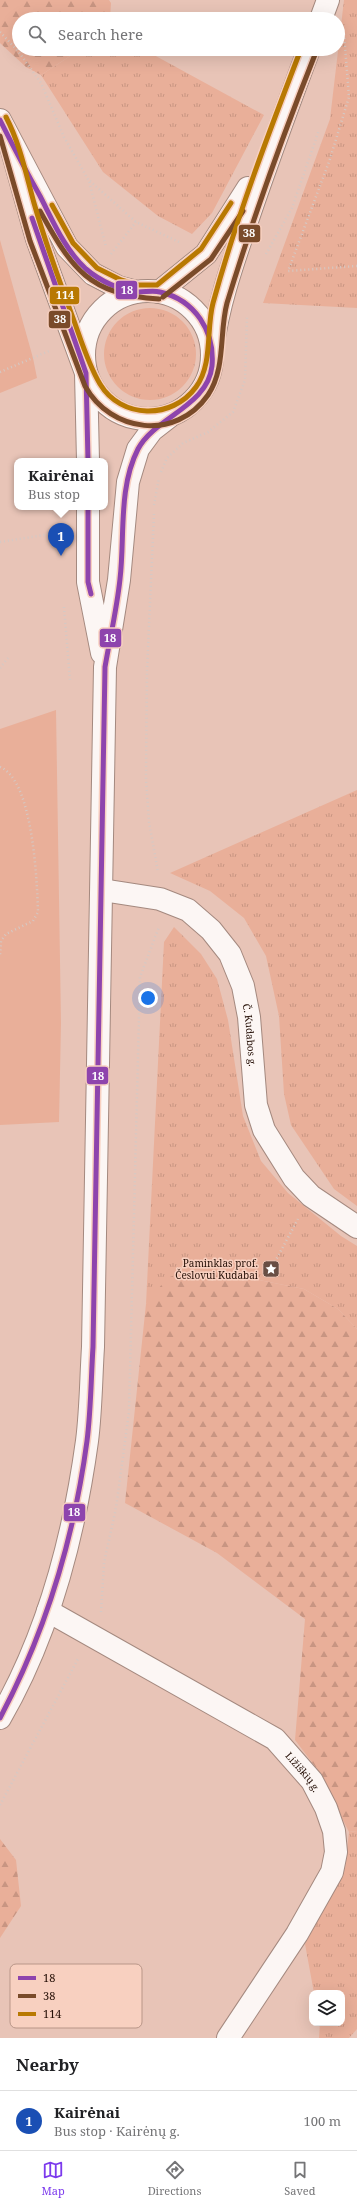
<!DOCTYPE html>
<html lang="en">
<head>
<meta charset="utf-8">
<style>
  body { margin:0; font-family:"Noto Serif",serif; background:#f2f2f2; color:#202124 }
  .controls { position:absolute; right:12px; bottom:12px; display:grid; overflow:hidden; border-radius:8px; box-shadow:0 4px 16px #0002 }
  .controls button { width:36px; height:36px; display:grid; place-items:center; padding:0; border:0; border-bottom:1px solid #e0e0e0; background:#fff; color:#202124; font:20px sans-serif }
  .you { position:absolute; left:148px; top:998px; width:14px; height:14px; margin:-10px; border:3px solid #fff; border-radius:50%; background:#1a73e8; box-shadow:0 0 0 6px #1a73e833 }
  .badge { display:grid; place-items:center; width:26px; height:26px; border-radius:50%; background:#7c3aed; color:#fff; font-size:13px; font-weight:700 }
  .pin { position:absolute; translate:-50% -33px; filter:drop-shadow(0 1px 2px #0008) }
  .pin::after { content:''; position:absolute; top:21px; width:14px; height:12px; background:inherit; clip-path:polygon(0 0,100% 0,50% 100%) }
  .popup { position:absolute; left:14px; top:458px; width:94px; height:52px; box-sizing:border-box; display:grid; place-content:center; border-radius:8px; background:#fff; filter:drop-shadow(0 1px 3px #0005); font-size:13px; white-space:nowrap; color:#757577 }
  .popup b { font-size:15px; color:#202124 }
  .popup::after { content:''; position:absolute; left:50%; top:100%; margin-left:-8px; border:8px solid transparent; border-top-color:#fff }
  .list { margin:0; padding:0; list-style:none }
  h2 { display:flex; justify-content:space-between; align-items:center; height:52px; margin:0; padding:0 16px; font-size:17px }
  h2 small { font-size:13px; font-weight:400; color:#757577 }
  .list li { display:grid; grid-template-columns:26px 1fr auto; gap:12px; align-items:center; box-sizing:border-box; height:60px; padding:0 16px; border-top:1px solid #e0e0e0 }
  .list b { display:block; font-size:15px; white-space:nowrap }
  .list p { margin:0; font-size:13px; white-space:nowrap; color:#757577 }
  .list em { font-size:13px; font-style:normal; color:#757577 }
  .icon { flex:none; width:22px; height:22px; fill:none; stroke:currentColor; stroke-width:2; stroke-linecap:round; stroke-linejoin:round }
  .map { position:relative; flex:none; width:357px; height:2038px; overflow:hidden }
  .search { position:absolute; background:#fff; box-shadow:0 4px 16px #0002; left:12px; right:12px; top:12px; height:44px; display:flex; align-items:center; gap:10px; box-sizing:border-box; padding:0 14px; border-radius:22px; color:#757577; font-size:15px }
  .sheet { height:112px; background:#fff }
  nav { display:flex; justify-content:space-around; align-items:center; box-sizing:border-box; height:56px; border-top:1px solid #e0e0e0; background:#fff; font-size:11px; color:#757577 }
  nav a { display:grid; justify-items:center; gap:2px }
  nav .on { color:#7c3aed }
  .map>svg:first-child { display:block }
  .grass { fill:url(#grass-tufts) }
  .forest { fill:url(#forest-firs) }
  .garden { fill:#e9af99 }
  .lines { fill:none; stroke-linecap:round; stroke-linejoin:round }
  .street-casing { stroke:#a4897f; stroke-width:24 }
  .secondary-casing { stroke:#a4897f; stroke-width:24 }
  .path { stroke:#d4c9c5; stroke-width:2.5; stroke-dasharray:1 3; stroke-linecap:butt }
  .street { stroke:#fcf6f4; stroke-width:22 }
  .secondary { stroke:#fcf6f4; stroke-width:22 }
  .bus-1-casing { stroke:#f8d0c0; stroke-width:8 }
  .bus-2-casing { stroke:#f8d0c0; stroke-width:8 }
  .bus-3-casing { stroke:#f8d0c0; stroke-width:8 }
  .bus-1 { stroke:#8e44ad; stroke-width:5 }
  .bus-2 { stroke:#7a4b2a; stroke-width:5 }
  .bus-3 { stroke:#b87902; stroke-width:5 }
  .labels { text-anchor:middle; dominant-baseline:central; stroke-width:3; stroke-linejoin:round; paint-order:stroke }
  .street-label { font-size:10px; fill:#250f06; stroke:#f8d0c0 }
  .poi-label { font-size:10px; fill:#250f06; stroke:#f8d0c0; text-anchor:end }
  .key { fill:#f8d0c0; stroke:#b99688; stroke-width:1 }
  .key-label { font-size:11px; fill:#250f06 }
  .line-badge { stroke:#f8d0c0; stroke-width:1.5 }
  .badge-label { font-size:11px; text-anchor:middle; font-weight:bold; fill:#fff }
</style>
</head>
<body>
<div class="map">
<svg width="357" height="2038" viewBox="0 0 357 2038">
  <defs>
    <pattern id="grass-tufts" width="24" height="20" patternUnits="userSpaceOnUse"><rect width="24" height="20" fill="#e9af99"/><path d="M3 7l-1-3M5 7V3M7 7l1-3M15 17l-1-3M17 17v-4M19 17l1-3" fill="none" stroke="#c89582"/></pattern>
    <pattern id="forest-firs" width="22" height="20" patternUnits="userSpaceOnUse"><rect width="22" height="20" fill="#e9af99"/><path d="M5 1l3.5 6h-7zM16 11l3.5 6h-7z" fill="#c89582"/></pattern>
  </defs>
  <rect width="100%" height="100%" fill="#e8c4b7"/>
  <!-- grass -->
  <path class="grass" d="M344 0H357V308L263 303 330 119Z
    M81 49H143L264 115 212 213 192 234 158 216 103 172 41 75Z
    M104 354a46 46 0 1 1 92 0a46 46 0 1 1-92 0Z
    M357 790V1206L334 1189 291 1125 284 1094 279 1016 266 956 244 918 210 891 170 873Z
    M174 927 201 954 217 979 228 1020 243 1116 261 1161 288 1193 341 1236 357 1246V1329L338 1309 304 1289 219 1272 190 1270 146 1304 164 942Z
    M357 1831V2029L349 2038H319L320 2023H342V1993H314L305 1944 345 1868 349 1832Z"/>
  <!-- forest -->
  <path class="forest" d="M0 0H109L111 3 110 19H19V49H81L41 75 26 67 0 43Z
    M190 1270 219 1272 304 1289 338 1309 357 1329V1831L349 1832 317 1769 295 1740 305 1619 217 1553 125 1503 146 1304 167 1278Z
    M0 1839 16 1860 21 1906 0 1938Z"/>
  <!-- garden -->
  <path class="garden" d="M0 240 33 358 37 378 0 393Z
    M56 710 61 1023 59 1122 0 1125V729Z"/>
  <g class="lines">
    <defs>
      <g id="street">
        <path d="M321 19 328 0"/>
        <path d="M159 292 206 254 248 188"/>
        <path d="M212 350C218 306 231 268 245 227 265 167 287 108 309 49"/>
        <path id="s1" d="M102 890 160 899 188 910 211 930 230 954 243 986 249 1017 256 1105 264 1130 294 1178 311 1196 357 1227"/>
        <path id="s2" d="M48 1611 275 1739 312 1781 326 1808 334 1831 336 1852 332 1872 297 1934 228 2038"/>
      </g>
      <path id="secondary" d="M0 120 67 247 93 274 118 287 137 292
        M8 136 37 239 86 373 88 461
        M84 355a64 64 0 1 1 128 0a64 64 0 1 1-128 0Z
        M88 507V582L102 653
        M0 1718C48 1635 74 1536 87 1441 91 1410 91 1378 93 1347L105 667 119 580 128 482 138 449 152 430 170 416"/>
    </defs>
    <!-- street casing -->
    <use href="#street" class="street-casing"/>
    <!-- secondary casing -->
    <use href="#secondary" class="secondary-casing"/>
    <!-- path -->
    <path class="path" d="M0 32 18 51 41 83 64 137 89 181 106 247
      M344 34 349 97 329 162 288 271 357 266
      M90 181 136 222 179 242
      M111 254 136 222
      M266 254 292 208 319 130
      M0 372 49 351
      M161 472 167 458 183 443 208 432 233 412 245 380 247 317
      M154 505 159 478
      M154 514 147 670 146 779 149 822 158 872
      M0 542 63 532
      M64 607 70 680
      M0 668 8 658
      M0 767C33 780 37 880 38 912L33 921 6 934 1 941 0 956
      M271 1269 298 1219
      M101 1612 104 1563 116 1508 129 1412 140 977 159 927
      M0 1805 79 1657"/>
    <!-- street -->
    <use href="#street" class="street"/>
    <!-- secondary -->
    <use href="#secondary" class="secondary"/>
    <defs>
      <path id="bus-1" d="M0 120C13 146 26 171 40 196 53 221 65 250 86 269 100 281 121 291 139 292 146 292 153 290 160 292 195 300 215 331 212 366 208 406 155 417 138 449 118 488 125 537 120 579 117 608 110 638 105 667L93 1347C91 1378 91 1410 87 1441 74 1538 46 1631 0 1718
        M32 218 86 373 88 461
        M88 507V582L91 594"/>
      <path id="bus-2" d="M0 136 30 241 85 386C111 433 176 441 208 395 226 368 219 333 227 303 253 218 283 135 316 52
        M40 211C72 269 89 295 159 299
        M163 297 211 259 243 211"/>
      <path id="bus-3" d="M6 117C20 144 26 174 34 203 45 242 59 280 73 318 81 340 88 364 100 384 121 419 172 420 196 387 213 364 206 329 213 303 237 216 269 132 301 49
        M52 205 73 243 97 268 121 280 138 285H157L201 249 231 203"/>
    </defs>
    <!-- bus-1 casing -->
    <use href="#bus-1" class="bus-1-casing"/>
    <!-- bus-2 casing -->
    <use href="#bus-2" class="bus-2-casing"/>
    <!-- bus-3 casing -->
    <use href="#bus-3" class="bus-3-casing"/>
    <!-- bus-1 -->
    <use href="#bus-1" class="bus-1"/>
    <!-- bus-2 -->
    <use href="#bus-2" class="bus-2"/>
    <!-- bus-3 -->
    <use href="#bus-3" class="bus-3"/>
  </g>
  <!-- icons -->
  <defs>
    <symbol id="sight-square" viewBox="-11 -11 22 22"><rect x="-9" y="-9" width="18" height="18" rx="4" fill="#694e44" stroke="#f8d0c0"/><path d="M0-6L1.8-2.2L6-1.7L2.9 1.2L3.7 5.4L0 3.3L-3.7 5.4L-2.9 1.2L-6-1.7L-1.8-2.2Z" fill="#fff"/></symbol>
  </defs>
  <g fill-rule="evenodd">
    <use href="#sight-square" x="261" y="1259" width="20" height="20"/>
  </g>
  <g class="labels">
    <!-- street labels -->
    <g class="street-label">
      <text stroke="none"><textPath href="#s1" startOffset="234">Č. Kudabos g.</textPath></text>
      <text stroke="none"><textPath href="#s2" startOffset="304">Ližiškių g.</textPath></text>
    </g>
    <!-- poi labels -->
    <g class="poi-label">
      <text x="258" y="1263">Paminklas prof.<tspan x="258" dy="12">Česlovui Kudabai</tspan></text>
    </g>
  </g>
  <!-- legend -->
  <rect x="10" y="1964" width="132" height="64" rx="6" class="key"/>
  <rect x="18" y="1976" width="18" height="4" fill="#8e44ad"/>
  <rect x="18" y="1994" width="18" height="4" fill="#7a4b2a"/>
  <rect x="18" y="2012" width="18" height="4" fill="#b87902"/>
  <g class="key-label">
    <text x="43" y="1982">18</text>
    <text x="43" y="2000">38</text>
    <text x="43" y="2018">114</text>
  </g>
  <g class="line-badge">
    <rect x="238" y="224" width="23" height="19" rx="4" fill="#7a4b2a"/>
    <rect x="115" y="280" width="23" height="20" rx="4" fill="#8e44ad"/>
    <rect x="49" y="286" width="31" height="19" rx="4" fill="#b87902"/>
    <rect x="48" y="310" width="23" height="19" rx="4" fill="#7a4b2a"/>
    <rect x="99" y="628" width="23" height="20" rx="4" fill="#8e44ad"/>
    <rect x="86" y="1066" width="23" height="19" rx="4" fill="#8e44ad"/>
    <rect x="63" y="1503" width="23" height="19" rx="4" fill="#8e44ad"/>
  </g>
  <g class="badge-label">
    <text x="249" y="237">38</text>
    <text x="127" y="294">18</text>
    <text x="65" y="299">114</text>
    <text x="60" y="323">38</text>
    <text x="110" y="642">18</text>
    <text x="98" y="1080">18</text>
    <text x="74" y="1516">18</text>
  </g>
</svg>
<div class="controls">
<button><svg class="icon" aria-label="layers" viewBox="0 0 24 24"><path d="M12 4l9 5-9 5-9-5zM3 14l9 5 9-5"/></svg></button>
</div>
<div class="you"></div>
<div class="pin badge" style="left:61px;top:556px;background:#1a4fb4">1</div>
<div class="popup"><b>Kairėnai</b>Bus stop</div>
<div class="search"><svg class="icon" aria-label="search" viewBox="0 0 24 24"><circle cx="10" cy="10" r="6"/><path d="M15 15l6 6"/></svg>Search here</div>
</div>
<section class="sheet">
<h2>Nearby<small></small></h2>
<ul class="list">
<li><span class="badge" style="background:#1a4fb4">1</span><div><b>Kairėnai</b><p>Bus stop · Kairėnų g.</p></div><em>100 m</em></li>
</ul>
</section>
<nav>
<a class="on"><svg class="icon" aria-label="map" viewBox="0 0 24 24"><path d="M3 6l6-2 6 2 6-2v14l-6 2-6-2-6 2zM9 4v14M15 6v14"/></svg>Map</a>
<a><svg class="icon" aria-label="directions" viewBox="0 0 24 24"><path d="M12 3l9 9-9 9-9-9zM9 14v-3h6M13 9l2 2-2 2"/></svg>Directions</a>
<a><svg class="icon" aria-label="saved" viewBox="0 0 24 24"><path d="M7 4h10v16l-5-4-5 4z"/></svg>Saved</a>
</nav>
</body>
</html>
